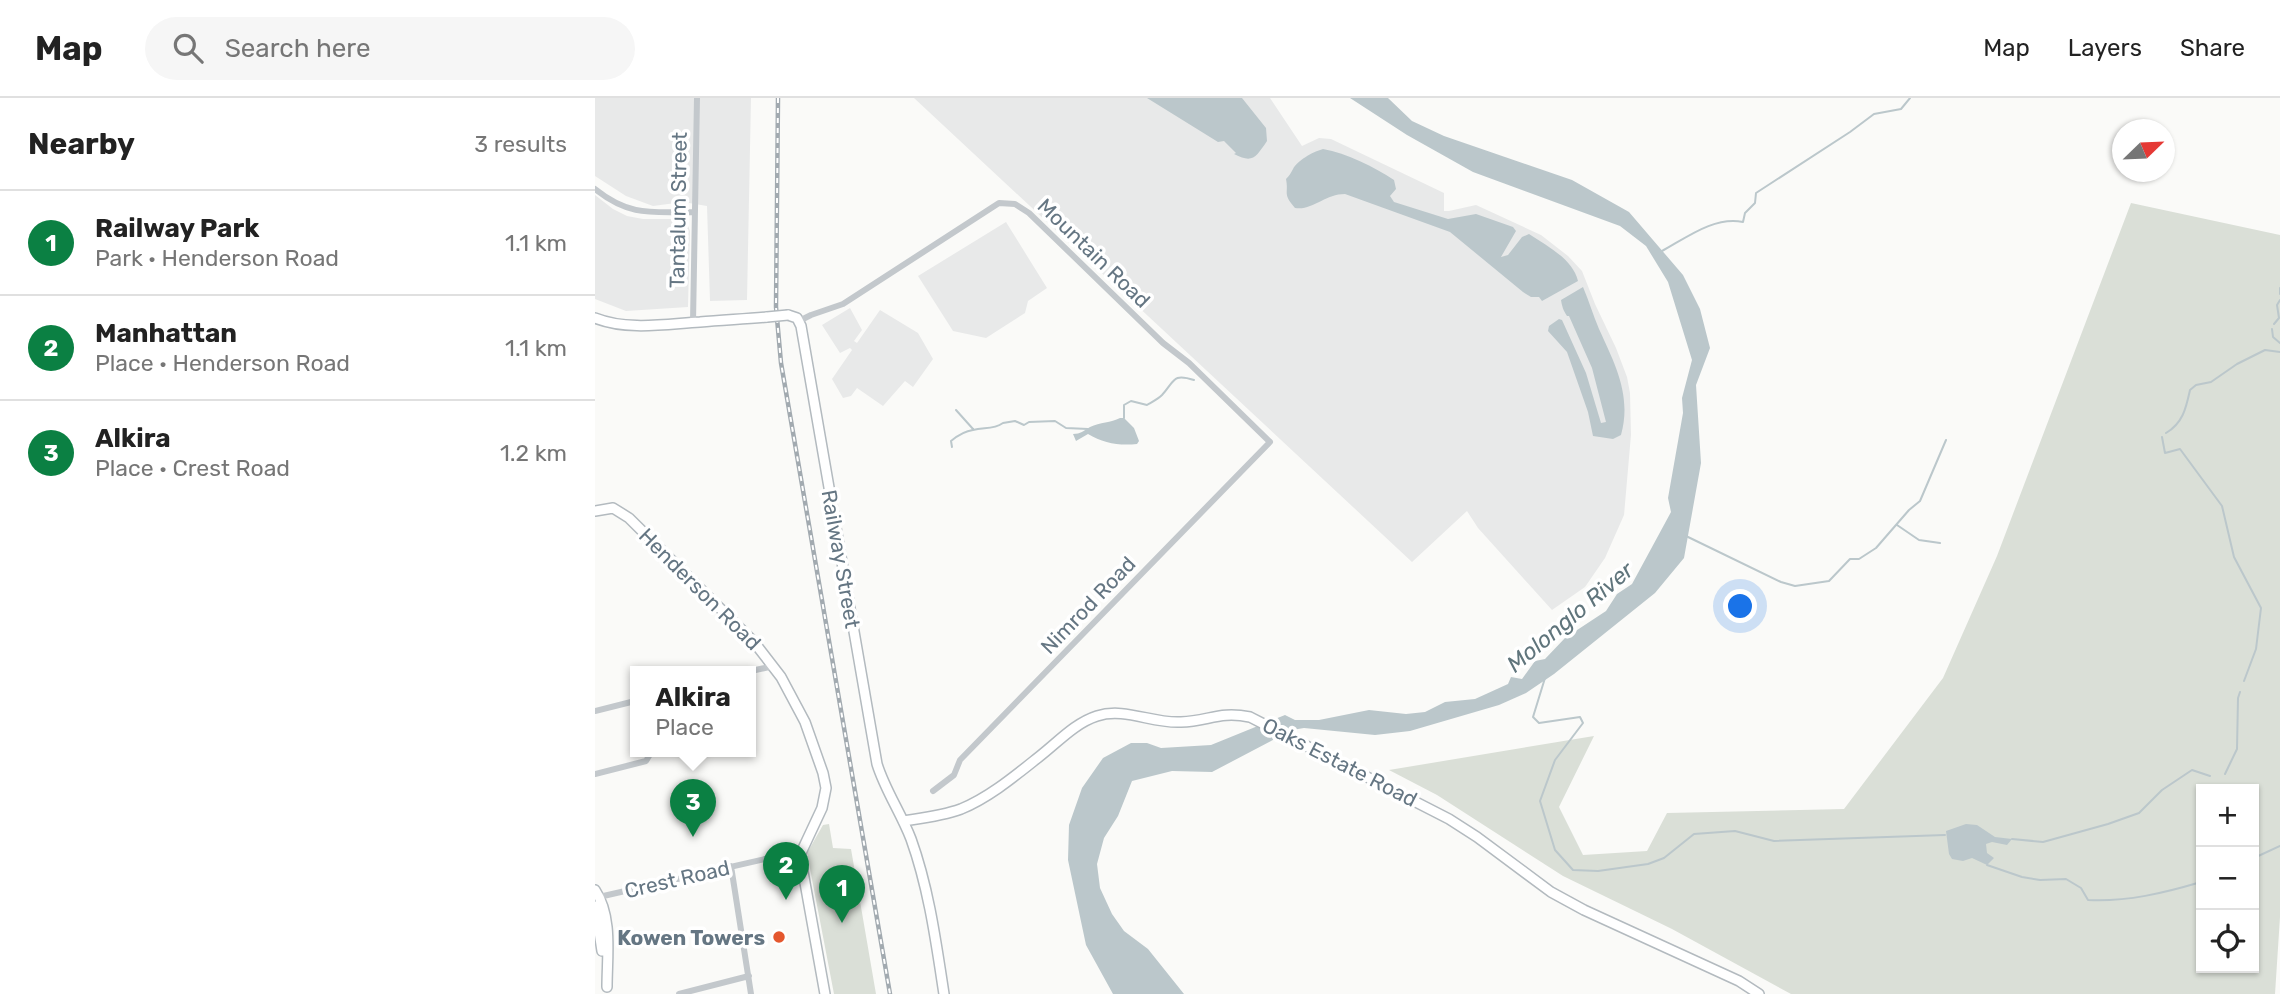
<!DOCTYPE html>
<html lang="en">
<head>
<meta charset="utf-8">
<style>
  body { margin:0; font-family:Rubik,sans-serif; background:#f6f6f6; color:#222 }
  .controls { position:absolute; right:21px; bottom:21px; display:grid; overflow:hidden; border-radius:0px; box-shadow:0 2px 5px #0004 }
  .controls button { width:63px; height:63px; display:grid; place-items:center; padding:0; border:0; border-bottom:2px solid #e0e0e0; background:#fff; color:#222; font:35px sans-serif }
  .compass { position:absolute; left:1517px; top:21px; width:63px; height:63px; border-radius:50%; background:#fff; box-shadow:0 2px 5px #0004; rotate:67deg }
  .you { position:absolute; left:1146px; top:509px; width:24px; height:24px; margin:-18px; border:5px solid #fff; border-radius:50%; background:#1a73e8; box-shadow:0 0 0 10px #1a73e833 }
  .badge { display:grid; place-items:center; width:46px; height:46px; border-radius:50%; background:#0b8043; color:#fff; font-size:23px; font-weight:700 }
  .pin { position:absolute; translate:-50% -58px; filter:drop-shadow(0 2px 4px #0008) }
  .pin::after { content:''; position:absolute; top:37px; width:24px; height:21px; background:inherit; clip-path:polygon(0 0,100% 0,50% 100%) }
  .popup { position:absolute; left:35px; top:568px; width:126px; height:91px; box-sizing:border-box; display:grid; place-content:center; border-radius:0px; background:#fff; filter:drop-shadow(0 2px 5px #0005); font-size:23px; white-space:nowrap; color:#767676 }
  .popup b { font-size:26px; color:#222 }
  .popup::after { content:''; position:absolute; left:50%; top:100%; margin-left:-14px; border:14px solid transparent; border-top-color:#fff }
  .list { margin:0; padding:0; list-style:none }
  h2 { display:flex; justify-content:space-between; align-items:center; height:91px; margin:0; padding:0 28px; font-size:30px }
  h2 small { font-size:23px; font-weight:400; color:#767676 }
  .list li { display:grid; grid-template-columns:46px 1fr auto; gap:21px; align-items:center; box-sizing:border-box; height:105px; padding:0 28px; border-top:2px solid #e0e0e0 }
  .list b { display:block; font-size:26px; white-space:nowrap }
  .list p { margin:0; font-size:23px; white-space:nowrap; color:#767676 }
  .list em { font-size:23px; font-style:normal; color:#767676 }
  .icon { flex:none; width:38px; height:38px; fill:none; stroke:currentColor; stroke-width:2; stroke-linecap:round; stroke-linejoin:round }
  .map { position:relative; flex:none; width:1685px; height:896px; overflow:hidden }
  header { display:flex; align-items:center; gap:42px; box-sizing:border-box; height:98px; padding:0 35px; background:#fff; border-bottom:2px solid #e0e0e0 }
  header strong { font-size:33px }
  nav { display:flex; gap:38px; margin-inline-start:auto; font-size:24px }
  .search { width:490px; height:63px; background:#f6f6f6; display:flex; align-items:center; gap:18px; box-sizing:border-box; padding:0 24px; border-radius:38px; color:#767676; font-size:26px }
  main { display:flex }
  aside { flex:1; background:#fff }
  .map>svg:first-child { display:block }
  .built { fill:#e8e9e9 }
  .green { fill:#dadfd7; fill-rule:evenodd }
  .water { fill:#bbc7cb }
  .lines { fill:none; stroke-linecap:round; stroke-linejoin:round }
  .stream { stroke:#bbc7cb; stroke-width:2 }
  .secondary-casing { stroke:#b3babf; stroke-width:12 }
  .street { stroke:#c3c8cc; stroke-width:6 }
  .secondary { stroke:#fff; stroke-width:9 }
  .rail-casing { stroke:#a2aab0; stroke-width:4.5 }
  .rail { stroke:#fff; stroke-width:2; stroke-dasharray:5; stroke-linecap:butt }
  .secondary-bridge-casing { stroke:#b3babf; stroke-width:12; stroke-linecap:butt }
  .secondary-bridge { stroke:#fff; stroke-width:9 }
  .poi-dot { fill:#e4572e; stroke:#fff; stroke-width:2.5 }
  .labels { text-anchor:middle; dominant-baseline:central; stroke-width:7; stroke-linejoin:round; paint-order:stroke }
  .street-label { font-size:21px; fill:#657683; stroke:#fff }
  .poi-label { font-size:21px; font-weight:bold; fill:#657683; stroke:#fff; text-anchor:end }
  .water-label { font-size:23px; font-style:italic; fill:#60757c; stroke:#fff }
</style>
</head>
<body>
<header>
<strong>Map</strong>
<div class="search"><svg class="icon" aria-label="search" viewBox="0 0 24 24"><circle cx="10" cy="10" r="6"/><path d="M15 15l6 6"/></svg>Search here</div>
<nav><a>Map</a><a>Layers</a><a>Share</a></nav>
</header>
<main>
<aside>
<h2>Nearby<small>3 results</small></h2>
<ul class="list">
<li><span class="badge">1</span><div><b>Railway Park</b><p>Park · Henderson Road</p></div><em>1.1 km</em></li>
<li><span class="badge">2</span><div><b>Manhattan</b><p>Place · Henderson Road</p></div><em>1.1 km</em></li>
<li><span class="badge">3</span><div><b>Alkira</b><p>Place · Crest Road</p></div><em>1.2 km</em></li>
</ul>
</aside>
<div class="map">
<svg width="1685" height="896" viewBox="0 0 1685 896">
  <rect width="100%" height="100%" fill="#fafaf8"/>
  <!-- built -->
  <path class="built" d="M0 0H156L152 202 115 203 112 108 88 104 58 108 31 98 0 78Z
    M319 0H675L707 48 724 40 736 41 849 95V113H854L881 107 946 137 973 158 987 173 1000 206 1021 250 1032 279 1035 295 1036 337 1029 417 1010 460 990 489 957 512 883 430 872 413 817 464Z
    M0 97 18 111 32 118 48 121H85L92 125 95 133 93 209 31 213 0 201Z
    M411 124 452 190 433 203 430 215 391 240 358 233 323 178Z
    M255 210 267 232 259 243 262 245 285 212 323 235 338 261 318 289 310 283 288 308 262 290 256 298 248 300 237 281 257 252 255 250 245 255 227 227Z"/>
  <!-- green -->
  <path class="green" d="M1536 105 1685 137V819L1680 896H1196L1077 831 968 778 842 697 794 672 999 638 964 709 988 757 1052 753 1072 715 1249 711 1348 580 1402 458ZM1606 691H1659V870H1606Z
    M234 726 238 750 256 751 281 896H239L212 755 228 727Z"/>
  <!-- water -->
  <path class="water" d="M552 0H647L671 30 672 43C661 59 658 66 639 56L641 55 629 43 623 44Z
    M755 0H793L817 23 849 38 977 82 1034 114 1088 177 1105 211 1115 250 1101 287 1106 365 1089 460 1060 495 959 576 931 595 904 607 815 633 780 637 709 630 697 632 617 674 577 673 537 683 523 718 509 740 502 766 505 790 517 816 529 833 553 851 589 896H518L491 847 473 762 474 727 487 690 508 660 536 645H552L566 650 616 647 690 617 700 622H724L774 612 811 616 830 614 850 604 880 601 913 586 916 579 927 581 940 563 950 561 970 540 1011 513 1022 496 1037 486 1076 414 1073 400 1088 315 1087 300 1097 262 1073 184 1051 148 1025 128 878 74 812 37Z
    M728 51C752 55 779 69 799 82L801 91 795 98 799 104 853 121 881 116 918 129 921 133 906 159 913 157 927 139 934 136C952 148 978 161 983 183L947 203 944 199H936L928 194 855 134 750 96C730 96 717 113 700 110 687 95 694 96 691 81 694 78 696 75 698 71 702 63 717 54 728 51Z
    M988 189C994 203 998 217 1004 231 1020 266 1037 298 1026 337L1018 341 998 338 993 314 972 254 953 233 954 228 964 221 967 222 991 275 1006 325 1011 324 997 270 974 218H972C968 212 967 208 966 202Z
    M525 320H529L539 330 544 343 542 346C524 348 508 345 493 336L481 343 478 336C486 336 488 333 495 329 505 324 516 325 525 320Z
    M1371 726 1382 727 1400 739 1417 741 1412 747 1397 744 1391 746 1392 755 1399 760 1392 767 1377 760 1368 763 1357 761 1354 756 1351 733Z"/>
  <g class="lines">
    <!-- stream -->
    <path class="stream" d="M1067 153C1091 140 1119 118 1148 124L1150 115 1160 105 1161 95 1255 34 1279 16 1306 11 1315 0
      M1685 190V196
      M1679 226 1684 220 1682 207 1685 202
      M1677 231 1678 239 1685 245
      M361 312 378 331
      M529 320V307L536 303 552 307C557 304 563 301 567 297 580 283 577 275 599 282
      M1571 335C1588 325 1591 310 1595 292L1601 287 1616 284 1642 266 1670 252 1685 254
      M1567 339 1570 355 1585 351 1627 408 1639 459 1666 510 1661 551 1649 583
      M357 349 356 343C362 338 370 333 378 332 389 329 398 332 408 325L420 323 429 327 434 324 460 323 471 330 493 331
      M1302 427 1324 442 1345 445
      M1091 438 1186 484 1200 488 1234 483 1255 461H1264L1281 450 1314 412 1325 403 1351 342
      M950 580 938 619 944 625 985 619 988 625 960 662 945 703 960 752 978 772 1003 773 1053 766 1069 760 1099 736 1140 733 1179 743 1350 737
      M1630 676 1642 651 1643 600 1645 594
      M1417 741 1448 744 1513 726 1544 715 1567 692 1597 672 1615 678
      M1659 760 1685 748
      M1392 767 1427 779 1445 782 1471 781 1486 790 1493 802C1532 804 1569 795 1606 784"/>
    <defs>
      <path id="secondary" d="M193 217 202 220 206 228 282 666C290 692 306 715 316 741 334 791 341 844 349 896
        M0 220C33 233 71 226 105 224 127 222 150 221 172 219
        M0 413 18 410 34 420 159 544 186 579 210 624 228 675 231 690 227 710 205 757 230 896
        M308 723C328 720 347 718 366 711 395 699 421 677 445 658 463 644 480 625 502 618 530 609 558 626 586 624 614 623 624 613 655 619L854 721 882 739 956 794 989 812 1144 883 1164 896
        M0 792C18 819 12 858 12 889
        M0 808 7 853"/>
    </defs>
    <!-- secondary casing -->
    <use href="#secondary" class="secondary-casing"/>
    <!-- street -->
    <path class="street" d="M0 91C35 119 57 114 100 114
      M204 223 216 217 248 206 404 105 420 106 434 115 568 245 594 265 675 344 365 662 359 677 338 693
      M98 224 102 0
      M156 573 179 568
      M0 613 40 603
      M0 676 51 663 57 653
      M136 768 156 896
      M4 799 205 753
      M84 896 154 878"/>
    <!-- secondary -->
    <use href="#secondary" class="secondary"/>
    <defs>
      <path id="rail" d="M183 0 181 209 186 265 295 896"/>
    </defs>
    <!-- rail casing -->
    <use href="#rail" class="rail-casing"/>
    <!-- rail -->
    <use href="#rail" class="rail"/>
    <defs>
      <path id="secondary-bridge" d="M172 219 193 217"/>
    </defs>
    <!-- secondary-bridge casing -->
    <use href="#secondary-bridge" class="secondary-bridge-casing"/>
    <!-- secondary-bridge -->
    <use href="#secondary-bridge" class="secondary-bridge"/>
  </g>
  <!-- markers -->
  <circle class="poi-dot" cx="184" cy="839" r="7"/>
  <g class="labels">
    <!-- street labels -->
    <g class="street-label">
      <text transform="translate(83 112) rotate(-89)">Tantalum Street</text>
      <text transform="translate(499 155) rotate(44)">Mountain Road</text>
      <text transform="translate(246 461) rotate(80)">Railway Street</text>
      <text transform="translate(105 491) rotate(45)">Henderson Road</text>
      <text transform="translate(493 507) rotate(-46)">Nimrod Road</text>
      <text transform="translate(745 664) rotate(27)">Oaks Estate Road</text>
      <text transform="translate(82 781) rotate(-13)">Crest Road</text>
    </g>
    <!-- poi labels -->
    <g class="poi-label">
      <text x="170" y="839">Kowen Towers</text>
    </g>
    <!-- water labels -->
    <g class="water-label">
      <text transform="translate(975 519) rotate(-40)">Molonglo River</text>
    </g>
  </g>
</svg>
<div class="controls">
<button>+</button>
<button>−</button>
<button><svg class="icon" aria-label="locate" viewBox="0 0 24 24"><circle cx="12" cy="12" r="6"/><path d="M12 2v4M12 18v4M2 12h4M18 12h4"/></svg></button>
</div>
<svg class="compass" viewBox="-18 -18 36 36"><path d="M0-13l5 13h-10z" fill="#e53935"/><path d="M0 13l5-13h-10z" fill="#767676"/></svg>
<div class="you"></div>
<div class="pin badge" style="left:247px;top:825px">1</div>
<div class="pin badge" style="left:191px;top:802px">2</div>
<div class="pin badge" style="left:98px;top:739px">3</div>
<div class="popup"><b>Alkira</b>Place</div>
</div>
</main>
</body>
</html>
